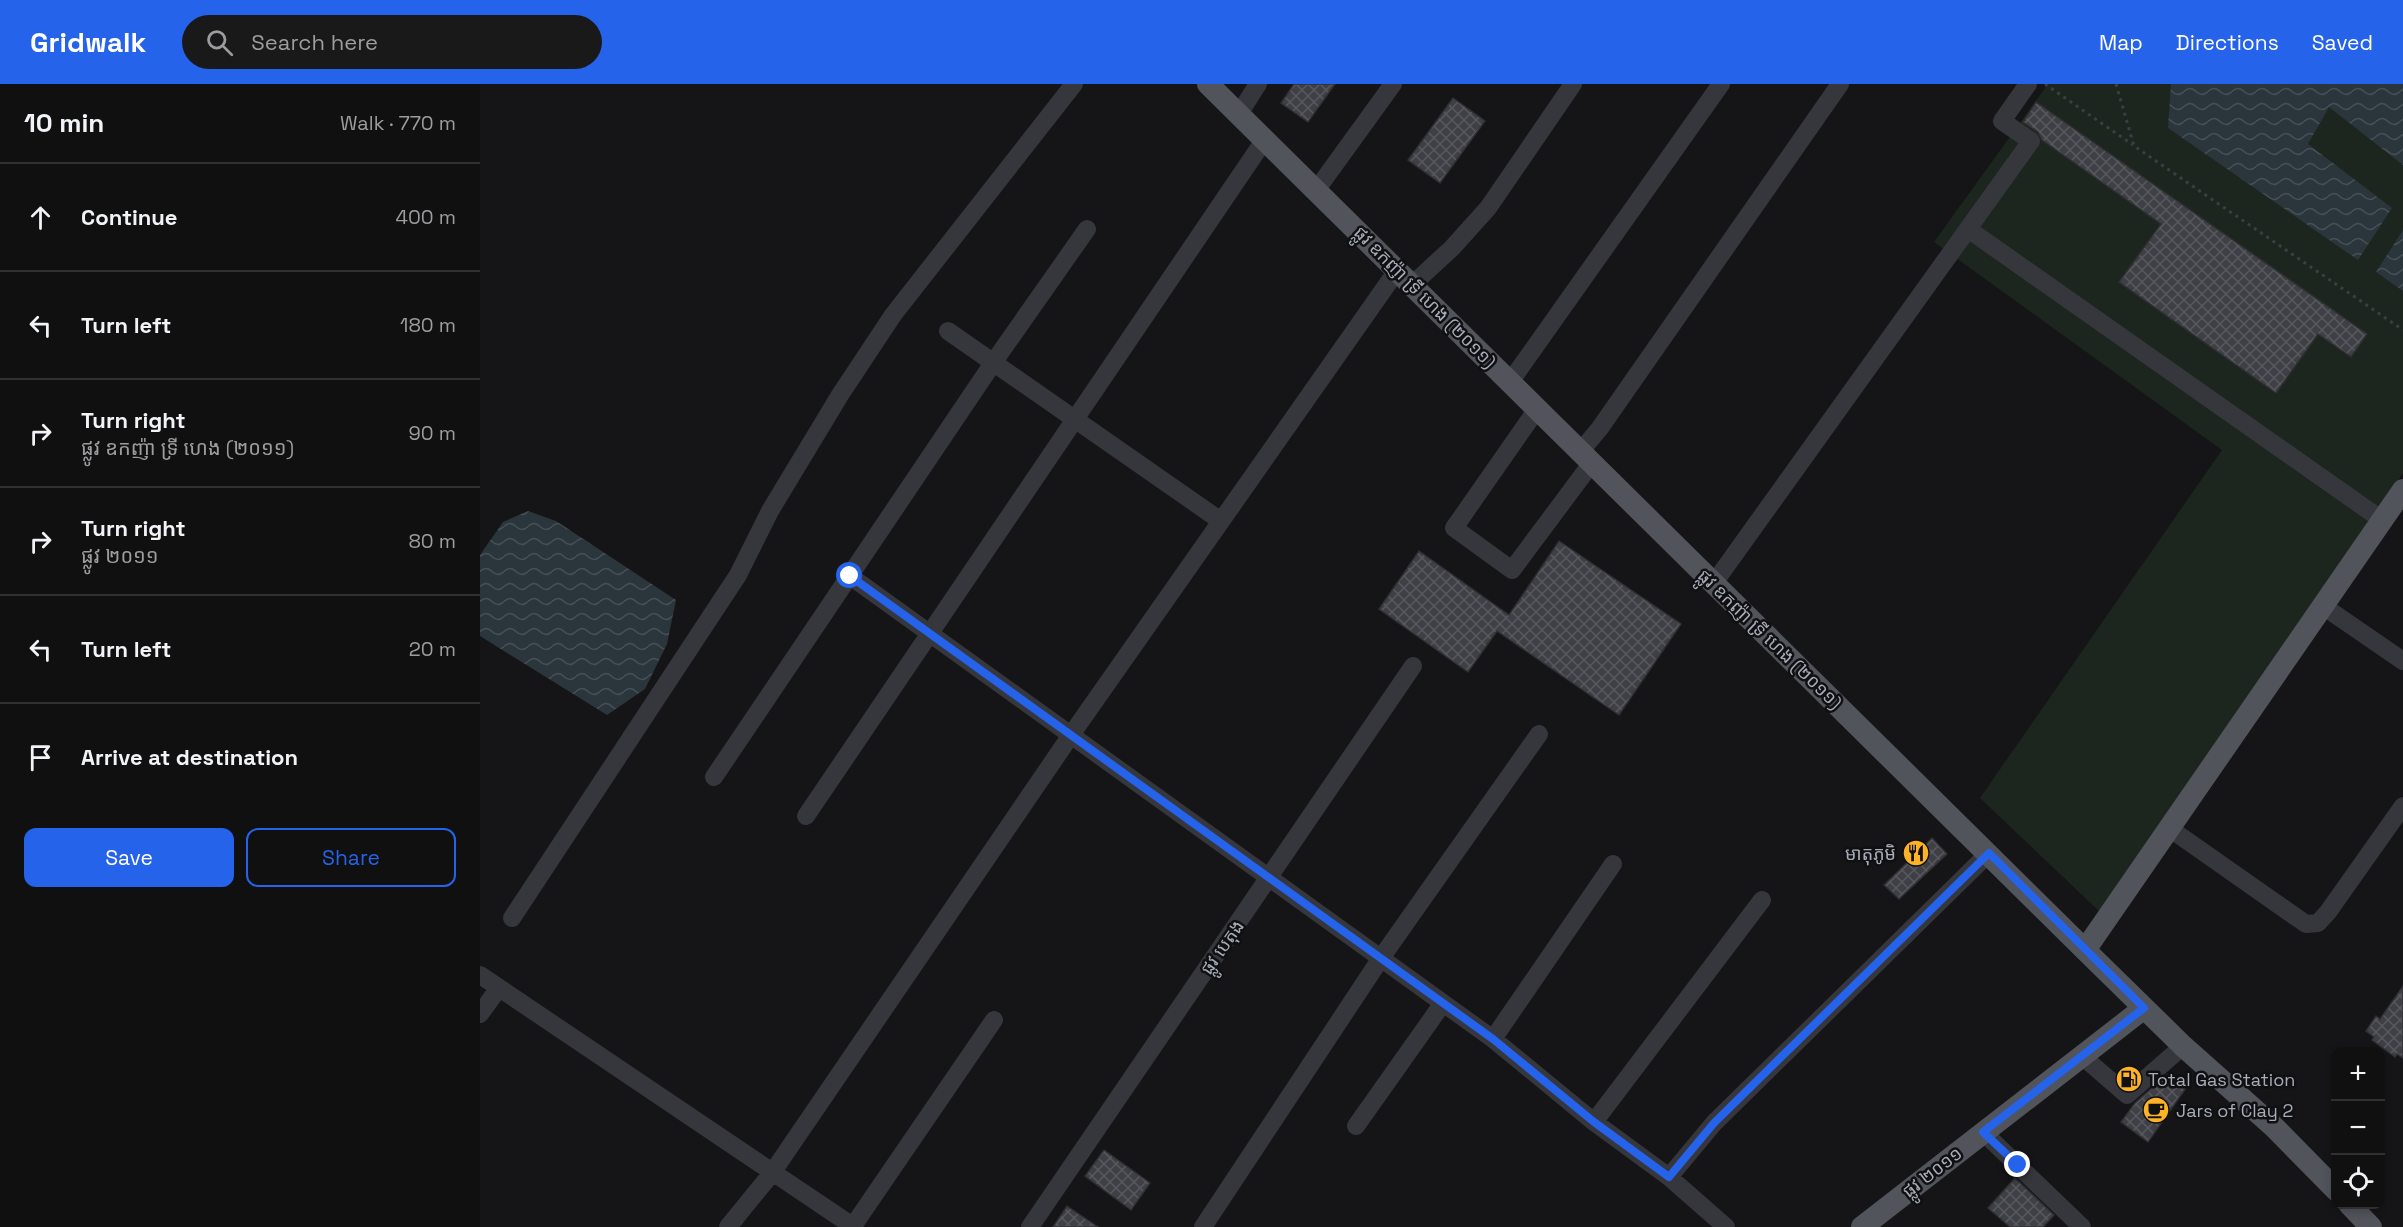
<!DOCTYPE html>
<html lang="en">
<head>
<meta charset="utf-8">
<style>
  body { margin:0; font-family:"Space Grotesk","Noto Sans Khmer",sans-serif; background:#19191a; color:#f1f3f6 }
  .controls { position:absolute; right:18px; bottom:18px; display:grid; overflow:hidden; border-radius:12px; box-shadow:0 3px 9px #0003 }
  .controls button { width:54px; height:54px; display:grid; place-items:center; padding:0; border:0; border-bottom:2px solid #303031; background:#101011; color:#f1f3f6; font:30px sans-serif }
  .stop { position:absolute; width:18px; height:18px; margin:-14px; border:4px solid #2563eb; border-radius:50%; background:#fff }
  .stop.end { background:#2563eb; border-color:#fff; box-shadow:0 2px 6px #0008 }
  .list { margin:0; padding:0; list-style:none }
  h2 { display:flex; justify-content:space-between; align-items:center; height:78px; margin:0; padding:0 24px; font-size:26px }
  h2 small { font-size:20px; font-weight:400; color:#9c9d9f }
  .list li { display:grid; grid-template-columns:39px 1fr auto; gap:18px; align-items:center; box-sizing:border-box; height:108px; padding:0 24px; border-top:2px solid #303031 }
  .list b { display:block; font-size:22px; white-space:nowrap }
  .list p { margin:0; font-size:20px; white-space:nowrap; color:#9c9d9f }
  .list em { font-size:20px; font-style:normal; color:#9c9d9f }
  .actions { display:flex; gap:12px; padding:18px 24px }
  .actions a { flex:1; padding:14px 0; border:2px solid #2563eb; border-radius:12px; text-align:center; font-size:21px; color:#2563eb }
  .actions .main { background:#2563eb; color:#fff }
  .icon { flex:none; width:33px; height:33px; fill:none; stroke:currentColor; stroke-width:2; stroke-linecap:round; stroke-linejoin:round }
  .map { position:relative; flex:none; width:1923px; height:1143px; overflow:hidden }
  header { display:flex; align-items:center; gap:36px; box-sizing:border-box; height:84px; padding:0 30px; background:#2563eb; color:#fff }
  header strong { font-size:28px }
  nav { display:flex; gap:33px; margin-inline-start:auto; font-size:21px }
  .search { width:420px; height:54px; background:#19191a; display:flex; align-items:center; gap:15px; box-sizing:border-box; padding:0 21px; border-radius:33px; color:#9c9d9f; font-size:22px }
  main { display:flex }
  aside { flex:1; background:#101011 }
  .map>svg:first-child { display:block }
  .green { fill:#1d261e }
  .water { fill:url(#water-waves) }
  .building { fill:url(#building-cross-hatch); stroke:#2f2f34; stroke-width:1.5 }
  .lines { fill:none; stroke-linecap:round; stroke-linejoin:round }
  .path { stroke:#3c3e44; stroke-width:3; stroke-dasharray:3 4.5; stroke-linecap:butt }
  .minor { stroke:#36373d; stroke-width:18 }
  .major { stroke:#52545c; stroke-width:22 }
  .route { stroke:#2563eb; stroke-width:8 }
  .labels { text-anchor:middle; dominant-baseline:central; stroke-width:5; stroke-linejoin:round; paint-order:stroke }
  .street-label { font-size:18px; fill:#a6acb8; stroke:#101012 }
  .poi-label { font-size:18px; fill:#a6acb8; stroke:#101012; text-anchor:start }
</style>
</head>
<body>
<header>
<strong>Gridwalk</strong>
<div class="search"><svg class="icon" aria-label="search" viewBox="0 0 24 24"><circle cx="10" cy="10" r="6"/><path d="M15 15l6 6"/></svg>Search here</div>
<nav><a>Map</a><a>Directions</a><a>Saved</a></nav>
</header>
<main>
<aside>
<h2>10 min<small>Walk · 770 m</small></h2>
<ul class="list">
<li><svg class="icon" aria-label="ahead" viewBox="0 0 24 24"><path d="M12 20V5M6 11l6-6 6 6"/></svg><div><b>Continue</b></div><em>400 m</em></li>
<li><svg class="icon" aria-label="left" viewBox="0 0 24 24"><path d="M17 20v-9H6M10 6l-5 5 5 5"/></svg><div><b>Turn left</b></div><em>180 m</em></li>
<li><svg class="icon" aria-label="right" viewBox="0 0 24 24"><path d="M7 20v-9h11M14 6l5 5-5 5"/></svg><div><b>Turn right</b><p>ផ្លូវ ឧកញ៉ា ទ្រី ហេង (២០១១)</p></div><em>90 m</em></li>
<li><svg class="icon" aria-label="right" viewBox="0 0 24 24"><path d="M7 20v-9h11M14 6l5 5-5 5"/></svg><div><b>Turn right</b><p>ផ្លូវ ២០១១</p></div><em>80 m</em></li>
<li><svg class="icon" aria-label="left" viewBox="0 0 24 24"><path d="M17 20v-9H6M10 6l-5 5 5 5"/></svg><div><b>Turn left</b></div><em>20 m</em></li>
<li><svg class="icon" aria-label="arrive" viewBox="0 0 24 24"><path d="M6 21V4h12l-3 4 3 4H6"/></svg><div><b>Arrive at destination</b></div></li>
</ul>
<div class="actions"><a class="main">Save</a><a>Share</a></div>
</aside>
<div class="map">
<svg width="1923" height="1143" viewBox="0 0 1923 1143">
  <defs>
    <pattern id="water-waves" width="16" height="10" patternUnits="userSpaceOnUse" patternTransform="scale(1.5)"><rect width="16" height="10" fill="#2a353c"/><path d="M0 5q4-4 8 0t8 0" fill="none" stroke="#465056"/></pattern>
    <pattern id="building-cross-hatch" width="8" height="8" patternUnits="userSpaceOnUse" patternTransform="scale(1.5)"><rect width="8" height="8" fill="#3f4045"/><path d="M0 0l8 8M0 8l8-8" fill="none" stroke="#58595e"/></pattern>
  </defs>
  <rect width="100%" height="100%" fill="#151517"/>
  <!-- green -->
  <path class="green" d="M1568 0H1923V389L1619 827 1500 714 1742 366 1454 158Z"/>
  <!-- water -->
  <path class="water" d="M1691 0H1923V81L1849 23 1828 60 1912 124 1878 176 1688 44Z
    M1923 146V207L1896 188Z
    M48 427 76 437 196 516 187 560 165 605 127 631 0 552V471L23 438Z"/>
  <!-- building -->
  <path class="building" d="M814 0H855L828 38 801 19Z
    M973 14 1005 37 960 99 928 76Z
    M1556 18 1887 250 1871 273 1838 250 1796 309 1639 198 1681 140 1562 56 1558 48 1543 38Z
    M1079 457 1201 540 1139 631 1017 547 988 588 899 525 939 467 1029 531Z
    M1452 754 1467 770 1419 815 1404 801Z
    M1923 902V974L1917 970 1915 973 1892 956 1894 953 1886 947 1896 932 1900 935Z
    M1687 991 1706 1004 1668 1058 1641 1038 1655 1019Z
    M624 1066 670 1099 651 1126 605 1092Z
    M1535 1094 1574 1131 1563 1143H1530L1508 1124Z
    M587 1122 618 1143H573Z"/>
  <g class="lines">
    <!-- path -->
    <path class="path" d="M1565 0 1653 61
      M1636 0 1654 62 1923 246"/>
    <!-- minor -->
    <path class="minor" d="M759 30 778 0
      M837 105 913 0
      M1488 145 1902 436
      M933 200 972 164 1008 124 1093 0
      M468 247 741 437
      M1030 298 1241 0
      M1057 325 974 444 1032 486 1111 380
      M1100 368 1120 344 1360 0
      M370 492 1013 955 1114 1038 1189 1093 1246 1143
      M1234 499 1551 57 1522 37 1548 0
      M1843 522 1923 577
      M234 693 513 279 607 145
      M326 732 785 55
      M1689 744 1826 840 1838 839 1848 828 1923 722
      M32 834 258 491 290 427 360 311 413 231 594 0
      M0 891 374 1143
      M0 930 19 904
      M1013 955 1133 780
      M1602 972 1647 1011 1703 962
      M1114 1038 1282 816
      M876 1042 963 919
      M1503 1048 1602 1143
      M1189 1093 1234 1039 1509 769
      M373 1142 514 936
      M248 1143 292 1089 591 651 918 185
      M550 1143 933 582
      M723 1143 901 874 1059 650"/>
    <!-- major -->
    <path class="major" d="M728 0 1605 866 1703 962 1794 1043 1856 1106
      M1605 866 1923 406
      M1869 1120 1891 1143
      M1382 1143 1664 924"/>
  </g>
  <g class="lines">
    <!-- route -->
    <path class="route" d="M370 492 1013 955 1114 1038 1189 1093 1234 1039 1509 769 1664 924 1503 1048 1538 1081"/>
  </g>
  <!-- icons -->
  <defs>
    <symbol id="restaurant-disc" viewBox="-11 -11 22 22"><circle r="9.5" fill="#feb326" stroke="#101012"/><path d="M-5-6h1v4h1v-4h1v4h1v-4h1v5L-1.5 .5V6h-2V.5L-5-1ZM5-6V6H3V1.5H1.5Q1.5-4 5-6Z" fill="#111"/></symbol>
    <symbol id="fuel-disc" viewBox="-11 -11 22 22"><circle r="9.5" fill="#feb326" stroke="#101012"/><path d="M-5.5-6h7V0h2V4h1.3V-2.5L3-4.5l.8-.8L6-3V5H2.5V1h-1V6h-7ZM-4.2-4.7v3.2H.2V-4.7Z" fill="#111"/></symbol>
    <symbol id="cafe-disc" viewBox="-11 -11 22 22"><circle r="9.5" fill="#feb326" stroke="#101012"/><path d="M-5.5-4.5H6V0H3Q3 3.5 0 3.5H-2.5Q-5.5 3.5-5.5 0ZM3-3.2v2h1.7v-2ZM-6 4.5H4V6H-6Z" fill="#111"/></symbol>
  </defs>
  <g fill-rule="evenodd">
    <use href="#restaurant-disc" x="1421" y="754" width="30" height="30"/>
    <use href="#fuel-disc" x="1634" y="980" width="30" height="30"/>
    <use href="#cafe-disc" x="1661" y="1011" width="30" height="30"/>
  </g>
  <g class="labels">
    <!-- street labels -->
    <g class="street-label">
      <text transform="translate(945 213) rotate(45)">ផ្លូវ ឧកញ៉ា ទ្រី ហេង (២០១១)</text>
      <text transform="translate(1290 555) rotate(44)">ផ្លូវ ឧកញ៉ា ទ្រី ហេង (២០១១)</text>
      <text transform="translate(742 863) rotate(-55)">ផ្លូវ បេតុង</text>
      <text transform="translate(1452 1088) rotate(-38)">ផ្លូវ ២០១១</text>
    </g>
    <!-- poi labels -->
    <g class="poi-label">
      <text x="1416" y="769" text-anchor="end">មាតុភូមិ</text>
      <text x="1668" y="995">Total Gas Station</text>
      <text x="1696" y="1026">Jars of Clay 2</text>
    </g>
  </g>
</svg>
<div class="controls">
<button>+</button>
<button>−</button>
<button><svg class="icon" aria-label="locate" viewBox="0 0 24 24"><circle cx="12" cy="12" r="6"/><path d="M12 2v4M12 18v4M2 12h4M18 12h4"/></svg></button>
</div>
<div class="stop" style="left:370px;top:492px"></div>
<div class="stop end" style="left:1538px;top:1081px"></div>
</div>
</main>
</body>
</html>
